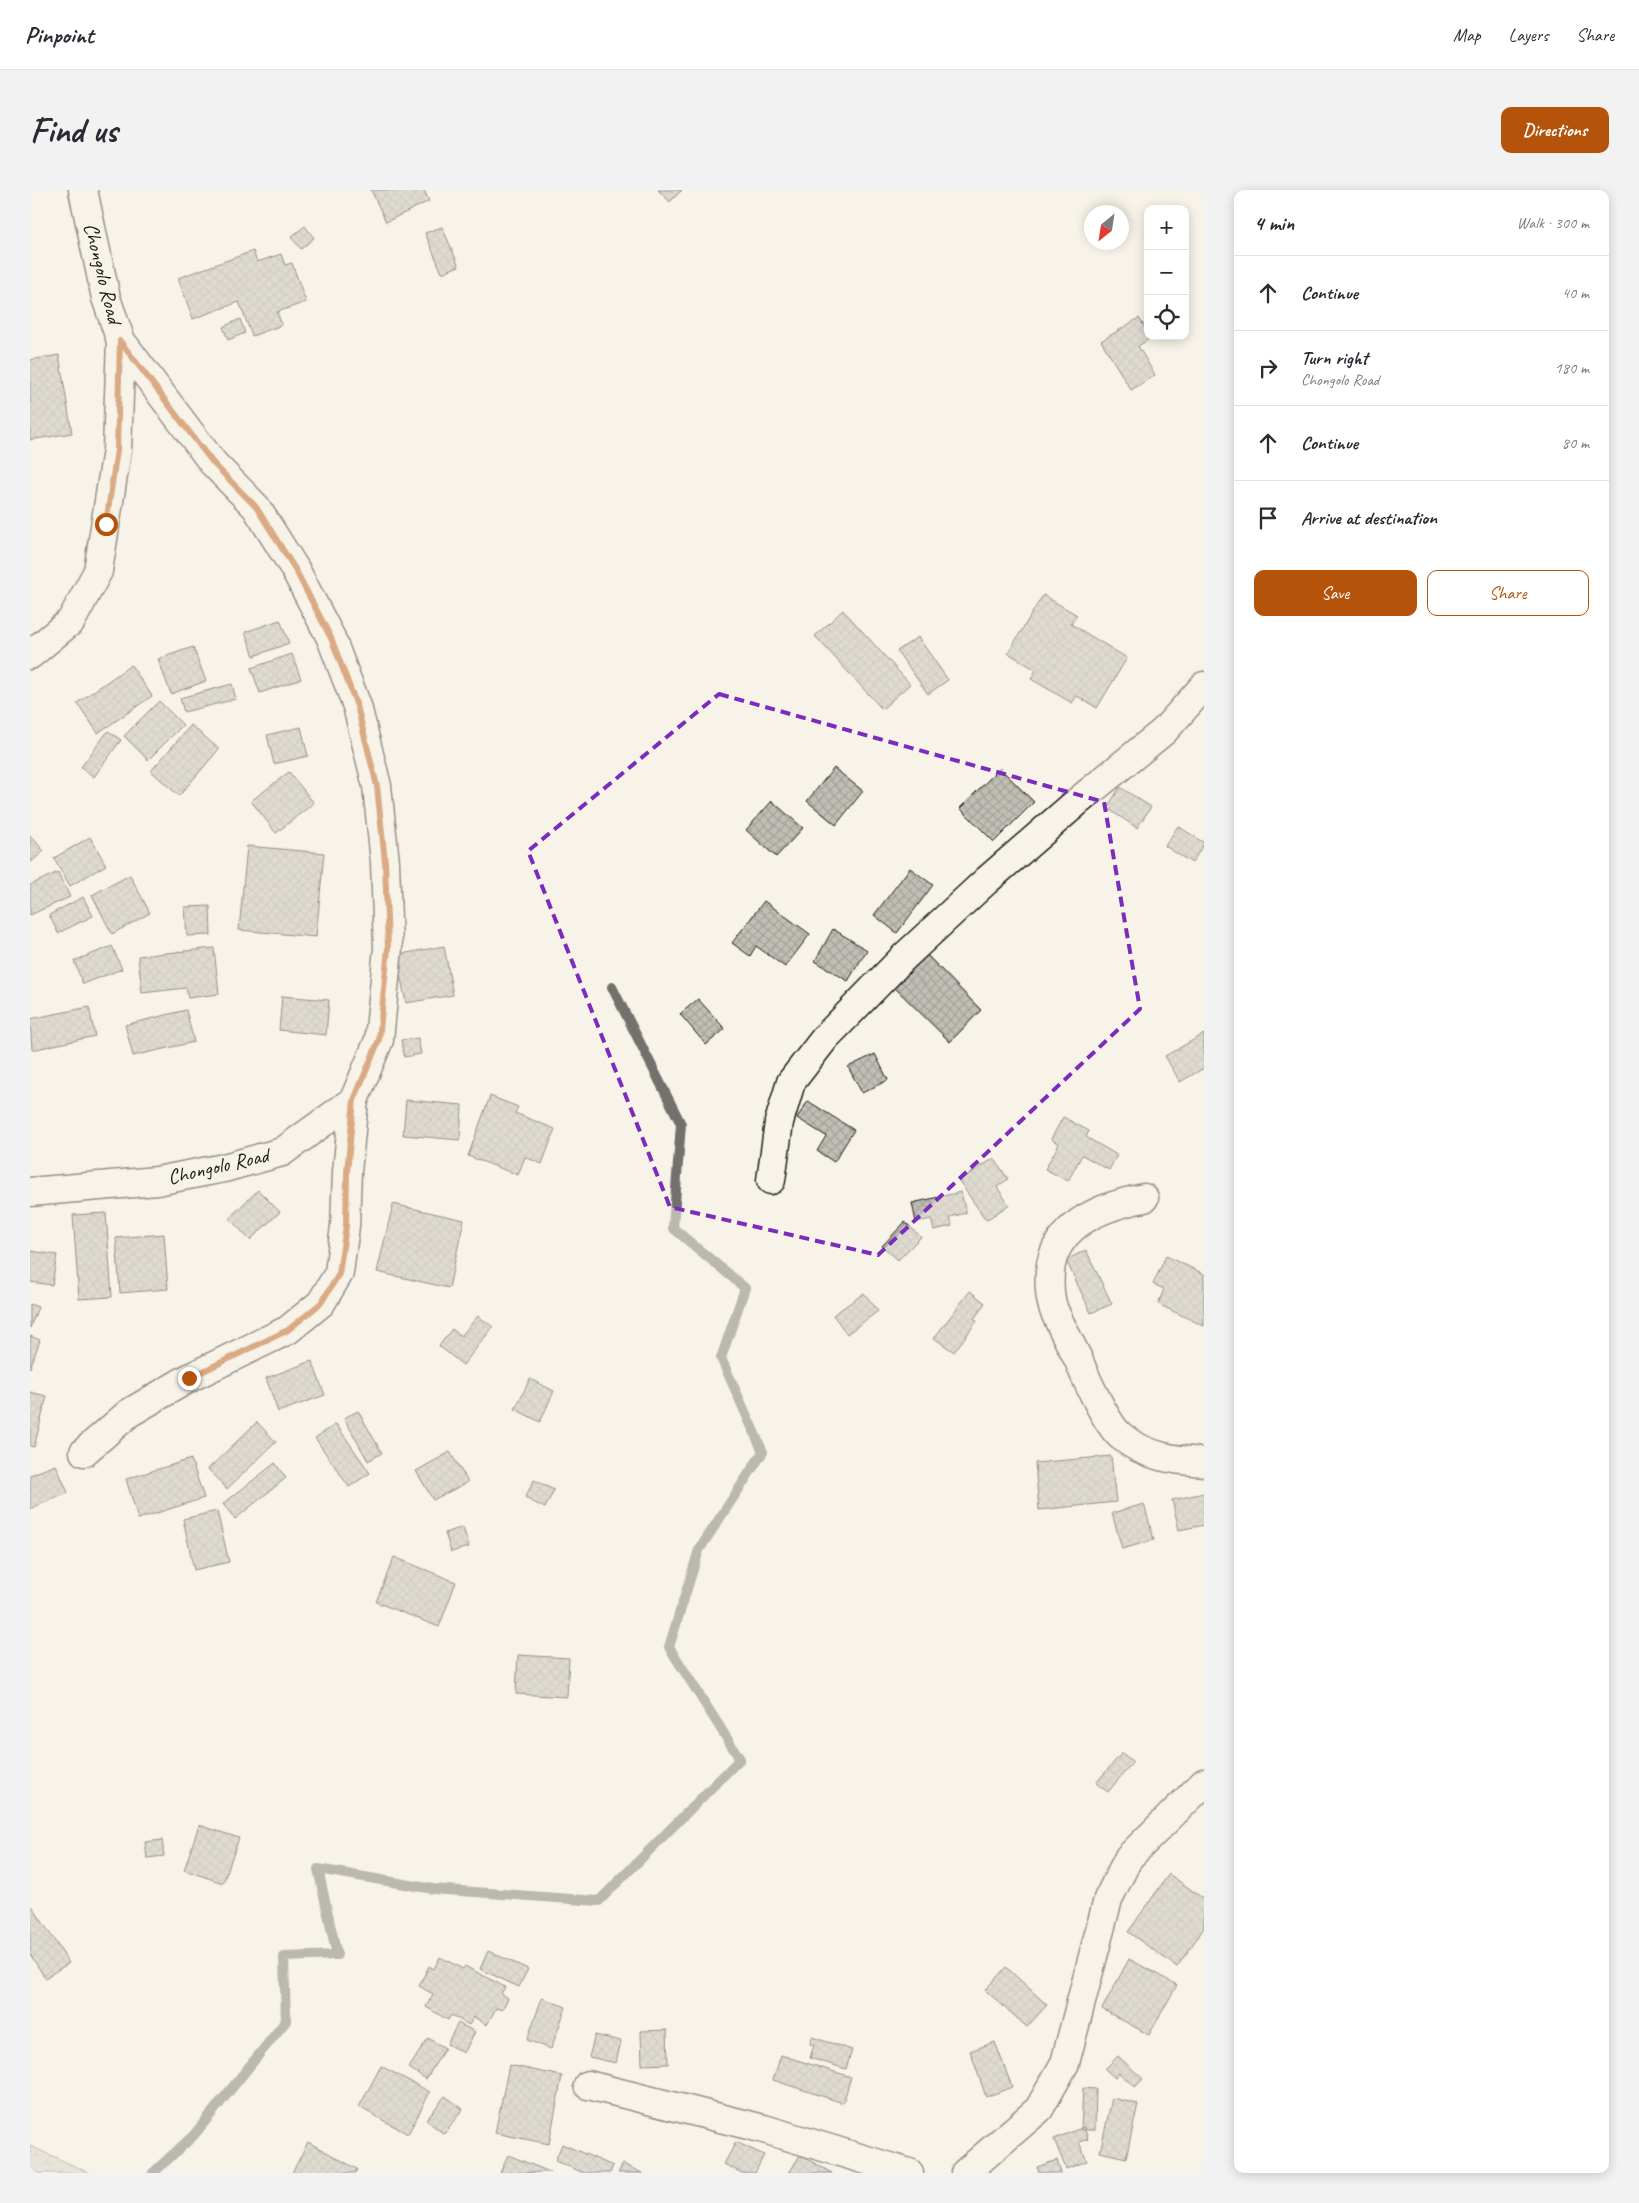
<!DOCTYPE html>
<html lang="en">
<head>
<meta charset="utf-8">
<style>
  body { margin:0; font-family:Caveat,sans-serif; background:#f2f2f3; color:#2b2b33 }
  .controls { position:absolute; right:15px; top:15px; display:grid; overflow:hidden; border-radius:10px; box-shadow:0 2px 12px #0003 }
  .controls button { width:45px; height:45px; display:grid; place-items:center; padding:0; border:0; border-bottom:1px solid #e1e1e2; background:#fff; color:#2b2b33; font:25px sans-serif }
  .compass { position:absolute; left:1054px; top:15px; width:45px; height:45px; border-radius:50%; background:#fff; box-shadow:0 2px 12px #0003; rotate:210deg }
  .stop { position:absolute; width:15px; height:15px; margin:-11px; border:4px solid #b45309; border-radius:50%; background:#fff }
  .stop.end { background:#b45309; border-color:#fff; box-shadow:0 1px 5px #0008 }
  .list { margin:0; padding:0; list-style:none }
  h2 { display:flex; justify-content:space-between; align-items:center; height:65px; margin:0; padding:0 20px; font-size:21px }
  h2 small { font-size:16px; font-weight:400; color:#7c7c81 }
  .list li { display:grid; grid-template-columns:32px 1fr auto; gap:15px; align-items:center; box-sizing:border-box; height:75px; padding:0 20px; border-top:1px solid #e1e1e2 }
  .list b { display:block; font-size:19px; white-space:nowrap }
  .list p { margin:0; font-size:16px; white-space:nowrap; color:#7c7c81 }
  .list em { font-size:16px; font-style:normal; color:#7c7c81 }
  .actions { display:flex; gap:10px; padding:15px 20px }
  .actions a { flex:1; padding:11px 0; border:1px solid #b45309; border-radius:10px; text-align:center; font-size:18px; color:#b45309 }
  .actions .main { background:#b45309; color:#fff }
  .icon { flex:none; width:28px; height:28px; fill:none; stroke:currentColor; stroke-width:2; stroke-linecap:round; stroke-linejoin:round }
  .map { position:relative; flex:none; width:1174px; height:1983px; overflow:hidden; border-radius:10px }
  header { display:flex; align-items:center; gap:30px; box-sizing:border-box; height:70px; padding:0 25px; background:#fff; border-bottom:1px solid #e1e1e2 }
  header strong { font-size:24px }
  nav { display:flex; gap:28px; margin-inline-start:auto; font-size:18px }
  .intro { display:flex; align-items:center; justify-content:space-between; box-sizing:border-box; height:120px; padding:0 30px }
  h1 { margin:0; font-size:35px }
  .button { padding:12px 22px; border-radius:10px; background:#b45309; color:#fff; font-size:18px; font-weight:700 }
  main { display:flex; gap:30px; padding:0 30px }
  aside { flex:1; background:#fff; border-radius:10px; box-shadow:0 2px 12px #0003 }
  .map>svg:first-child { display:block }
  .wetland { fill:url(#wetland-marsh); stroke:#7a7874 }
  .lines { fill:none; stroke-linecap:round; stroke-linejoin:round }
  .stream { stroke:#72716c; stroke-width:10 }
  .building { fill:url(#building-cross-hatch); stroke:#1c1c1c }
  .minor-casing { stroke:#1c1c1c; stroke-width:31 }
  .minor { stroke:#f7f3e8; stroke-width:28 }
  .route { stroke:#b45309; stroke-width:6 }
  .marked { fill:none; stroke:#7b2cbf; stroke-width:4; stroke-dasharray:10 6; stroke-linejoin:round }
  .labels { text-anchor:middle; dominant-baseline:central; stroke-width:4; stroke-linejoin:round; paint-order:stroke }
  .street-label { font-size:21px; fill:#1c1c1c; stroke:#f7f3e8 }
</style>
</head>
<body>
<header>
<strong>Pinpoint</strong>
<nav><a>Map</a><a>Layers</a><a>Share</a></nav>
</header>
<div class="intro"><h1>Find us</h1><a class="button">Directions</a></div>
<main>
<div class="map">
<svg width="1174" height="1983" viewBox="0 0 1174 1983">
  <defs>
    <pattern id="wetland-marsh" width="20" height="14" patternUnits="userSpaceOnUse" patternTransform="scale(1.25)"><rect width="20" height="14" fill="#d7d3cb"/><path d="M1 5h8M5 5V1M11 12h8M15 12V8" fill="none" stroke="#b8b5ae"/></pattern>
    <pattern id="building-cross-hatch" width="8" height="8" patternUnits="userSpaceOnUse" patternTransform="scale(1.25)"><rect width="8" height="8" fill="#c0beb5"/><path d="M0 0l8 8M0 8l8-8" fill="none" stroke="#a4a39b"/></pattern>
  </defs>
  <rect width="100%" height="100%" fill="#f7f3e8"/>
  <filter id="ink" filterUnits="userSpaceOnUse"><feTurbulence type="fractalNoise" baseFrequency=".02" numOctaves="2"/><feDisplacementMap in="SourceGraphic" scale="10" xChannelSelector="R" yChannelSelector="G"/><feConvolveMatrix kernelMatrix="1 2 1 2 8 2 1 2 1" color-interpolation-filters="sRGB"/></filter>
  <g filter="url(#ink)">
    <!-- wetland -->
    <path class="wetland" d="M0 1956 60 1983H0Z"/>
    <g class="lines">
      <!-- stream -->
      <path class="stream" d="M123 1983 164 1945 256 1831 254 1767 307 1765 288 1679 403 1699 569 1711 710 1569 639 1457 669 1360 733 1262 691 1168 715 1098 643 1038 651 934 582 797"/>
    </g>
    <!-- building -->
    <path class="building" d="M341 0H394L399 11 356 32Z
      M628 0H652L640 12Z
      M275 36 284 48 271 59 261 47Z
      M412 37 429 76 412 83 395 43Z
      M223 61 227 72 251 64 255 75 262 73 276 112 247 122 252 135 222 146 209 112 163 129 148 88Z
      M1109 128 1118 142V146L1121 148 1108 156 1125 185 1101 200 1071 151Z
      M210 129 215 143 198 150 193 137Z
      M29 165 42 243 0 250V170Z
      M1013 405 1047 425 1041 434 1097 468 1067 518 1047 506 1042 513 1001 489 1006 480 978 463Z
      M813 420 880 494 852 519 785 446Z
      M250 430 259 453 224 466 215 442Z
      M888 447 918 490 898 504 867 461Z
      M163 457 176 491 141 504 128 469Z
      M262 464 271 489 230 503 221 478Z
      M101 475 122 506 68 543 47 513Z
      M202 494 206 509 154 522 150 508Z
      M129 511 153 535 118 570 94 546Z
      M161 535 189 559 149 606 121 581Z
      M271 537 278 566 244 574 237 545Z
      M78 541 91 550 64 587 51 577Z
      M804 578 833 601 806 635 777 611Z
      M970 578 1004 612 964 652 930 618Z
      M259 582 284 613 246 643 221 611Z
      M1090 597 1121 617 1107 638 1077 618Z
      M742 611 773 638 746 667 716 640Z
      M1148 636 1174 653 1162 673 1135 656Z
      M0 645 14 661 0 673Z
      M60 647 76 675 40 696 24 668Z
      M217 656 294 663 286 747 209 740Z
      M880 678 903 695 867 743 844 725Z
      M28 682 40 707 0 725V695Z
      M100 685 120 723 82 744 62 705Z
      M53 707 63 726 28 743 19 725Z
      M734 711 780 744 755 777 726 756 720 766 702 753Z
      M180 716 181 745 157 746 155 717Z
      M803 739 837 760 818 791 785 771Z
      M82 756 92 779 53 794 44 771Z
      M414 756 423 805 376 813 366 765Z
      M184 758 189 804 158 808 156 798 112 803 108 766Z
      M896 764 951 820 920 852 864 797Z
      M252 806 299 810 296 845 249 840Z
      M668 809 695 839 676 855 650 824Z
      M59 817 65 846 2 860 0 829Z
      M156 820 164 852 103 866 95 835Z
      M1174 844V878L1150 892 1135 866Z
      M388 848 391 864 374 867 371 850Z
      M845 864 858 890 832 903 818 877Z
      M460 906 488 917 485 923 525 939 512 974 495 967 488 985 438 966Z
      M376 910 432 915 430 950 373 945Z
      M778 911 824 940 804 972 787 961 796 946 767 928Z
      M1033 927 1059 941 1056 947 1087 965 1079 980 1052 965 1038 991 1015 979 1029 954 1021 949Z
      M964 968 978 989 967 997 979 1015 956 1030 929 991Z
      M228 1000 250 1022 220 1050 199 1028Z
      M931 1002 936 1023 920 1027 922 1036 904 1040 901 1029 886 1032 882 1013Z
      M363 1014 434 1030 419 1098 347 1082Z
      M76 1023 82 1107 49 1109 43 1025Z
      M875 1032 891 1047 868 1070 852 1056Z
      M134 1044 138 1099 90 1103 86 1048Z
      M1056 1060 1082 1114 1061 1123 1036 1070Z
      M1 1061 27 1065 22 1095 0 1092Z
      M1136 1066 1174 1084V1136L1128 1114 1134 1099 1123 1094Z
      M940 1101 955 1113 944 1129 947 1131 924 1162 904 1148Z
      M834 1103 848 1121 817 1144 803 1125Z
      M0 1114 8 1117 0 1138Z
      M448 1126 463 1137 433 1175 409 1156 422 1139 431 1146Z
      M0 1146 10 1150 0 1178Z
      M282 1171 295 1205 248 1222 236 1188Z
      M500 1189 524 1201 510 1232 485 1219Z
      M0 1202 17 1206 4 1257 0 1256Z
      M328 1221 352 1263 338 1271 314 1228Z
      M227 1232 246 1252 197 1299 178 1279Z
      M306 1234 340 1283 319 1297 285 1248Z
      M420 1262 438 1292 403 1310 386 1281Z
      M1081 1266 1086 1312 1009 1320 1005 1273Z
      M161 1269 174 1308 108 1329 96 1289Z
      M245 1273 256 1288 205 1329 193 1314Z
      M26 1275 38 1303 0 1319V1285Z
      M504 1290 524 1300 515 1318 495 1308Z
      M1174 1303V1335L1149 1340 1142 1310Z
      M1114 1314 1124 1350 1092 1359 1082 1323Z
      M187 1321 199 1372 164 1380 153 1329Z
      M433 1337 439 1357 421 1362 415 1343Z
      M364 1367 426 1392 409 1437 346 1412Z
      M488 1465 539 1468 537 1507 486 1504Z
      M1092 1563 1103 1572 1078 1602 1066 1593Z
      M169 1635 209 1648 193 1693 154 1680Z
      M132 1650 134 1666 117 1668 115 1652Z
      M1139 1684 1174 1709V1738L1147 1777 1098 1742Z
      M2 1716 39 1773 15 1788 0 1764V1718Z
      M458 1761 498 1779 489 1797 450 1779Z
      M410 1767 433 1779 435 1776 475 1797 471 1804 478 1808 472 1820 466 1818 457 1835 444 1827 439 1835 421 1825 418 1830 396 1817 403 1804 389 1796 399 1776 404 1779Z
      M1099 1769 1147 1795 1119 1845 1072 1819Z
      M976 1777 1017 1815 997 1837 955 1800Z
      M512 1808 536 1817 521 1859 497 1850Z
      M428 1833 445 1842 434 1863 417 1854Z
      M637 1840 638 1874 612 1875 611 1841Z
      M565 1845 591 1851 586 1873 559 1867Z
      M782 1847 822 1860 816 1879 780 1868 784 1855 780 1854Z
      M398 1848 415 1858 396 1889 379 1878Z
      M965 1852 982 1897 956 1907 940 1861Z
      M751 1865 821 1887 813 1913 743 1890Z
      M1088 1866 1113 1889 1105 1897 1089 1883 1085 1888 1075 1879Z
      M479 1875 532 1886 519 1954 465 1943Z
      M351 1876 400 1902 378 1944 329 1917Z
      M1053 1898 1066 1899 1065 1940H1051Z
      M415 1906 433 1919 414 1944 396 1930Z
      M1082 1908 1108 1914 1096 1968 1070 1962Z
      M1054 1937 1058 1949 1049 1952 1057 1971 1036 1979 1024 1949Z
      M278 1952 327 1979 325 1983H262Z
      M706 1952 734 1965 725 1983H712L694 1974Z
      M532 1954 583 1976 580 1983H554L525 1971Z
      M478 1965 520 1982 470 1983Z
      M770 1965 802 1983H759Z
      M1027 1970 1031 1983H1009L1007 1977Z
      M593 1974 612 1983H588Z"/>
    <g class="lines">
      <defs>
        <path id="minor" d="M0 465 41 431 68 381 87 260 91 151
          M741 990 749 932 761 892 795 848 874 767 956 691 1047 612 1134 541 1174 496
          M0 1002 127 991 194 978 252 962 324 910 349 850 358 758 355 672 347 596 327 516 301 448 265 379 226 317 183 273 91 151 76 108 53 0
          M1114 1008C1073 1016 1024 1034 1020 1082 1019 1094 1020 1109 1024 1120 1031 1137 1041 1154 1049 1171 1056 1189 1078 1237 1092 1247 1117 1267 1143 1270 1174 1272
          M54 1262 99 1223 159 1188 258 1140 291 1113 309 1083 315 1036 317 982 324 910
          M558 1895 734 1939 879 1983
          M935 1983 1009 1919 1035 1873 1078 1709 1099 1667 1174 1593"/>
      </defs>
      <!-- minor casing -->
      <use href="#minor" class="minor-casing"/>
      <!-- minor -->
      <use href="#minor" class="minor"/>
    </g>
  </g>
  <g class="lines" filter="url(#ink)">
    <!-- route -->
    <path class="route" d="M76 334 87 260 90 151 183 273 226 317 265 379 301 448 327 516 347 596 355 672 358 758 349 850 324 910 317 982 316 1036 309 1084 291 1113 258 1140 159 1188"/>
  </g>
  <!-- marked area -->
  <path d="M0 0H1174V1983H0ZM689 504 1074 612 1110 819 848 1065 640 1017 498 661Z" fill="#f7f3e8" fill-opacity=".55" fill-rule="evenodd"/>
  <path class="marked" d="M689 504 1074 612 1110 819 848 1065 640 1017 498 661Z"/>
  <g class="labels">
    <!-- street labels -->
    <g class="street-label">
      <text transform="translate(73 83) rotate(76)">Chongolo Road</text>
      <text transform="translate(188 976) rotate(-13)">Chongolo Road</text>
    </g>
  </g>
</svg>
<div class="controls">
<button>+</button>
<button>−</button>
<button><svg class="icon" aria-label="locate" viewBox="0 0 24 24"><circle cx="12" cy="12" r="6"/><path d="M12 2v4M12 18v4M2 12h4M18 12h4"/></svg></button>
</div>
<svg class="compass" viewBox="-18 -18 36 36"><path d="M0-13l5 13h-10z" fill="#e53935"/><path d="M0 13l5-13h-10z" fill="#7c7c81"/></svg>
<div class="stop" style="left:76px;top:334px"></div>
<div class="stop end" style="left:159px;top:1188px"></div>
</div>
<aside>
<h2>4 min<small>Walk · 300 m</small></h2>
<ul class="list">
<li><svg class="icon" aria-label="ahead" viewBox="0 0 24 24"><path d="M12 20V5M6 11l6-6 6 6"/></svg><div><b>Continue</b></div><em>40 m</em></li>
<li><svg class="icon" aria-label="right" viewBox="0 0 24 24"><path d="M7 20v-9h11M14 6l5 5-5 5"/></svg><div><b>Turn right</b><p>Chongolo Road</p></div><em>180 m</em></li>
<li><svg class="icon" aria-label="ahead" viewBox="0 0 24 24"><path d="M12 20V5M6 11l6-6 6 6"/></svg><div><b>Continue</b></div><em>80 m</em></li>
<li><svg class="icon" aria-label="arrive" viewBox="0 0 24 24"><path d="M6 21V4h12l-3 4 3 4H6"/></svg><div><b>Arrive at destination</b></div></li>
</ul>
<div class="actions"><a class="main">Save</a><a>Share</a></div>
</aside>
</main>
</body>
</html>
